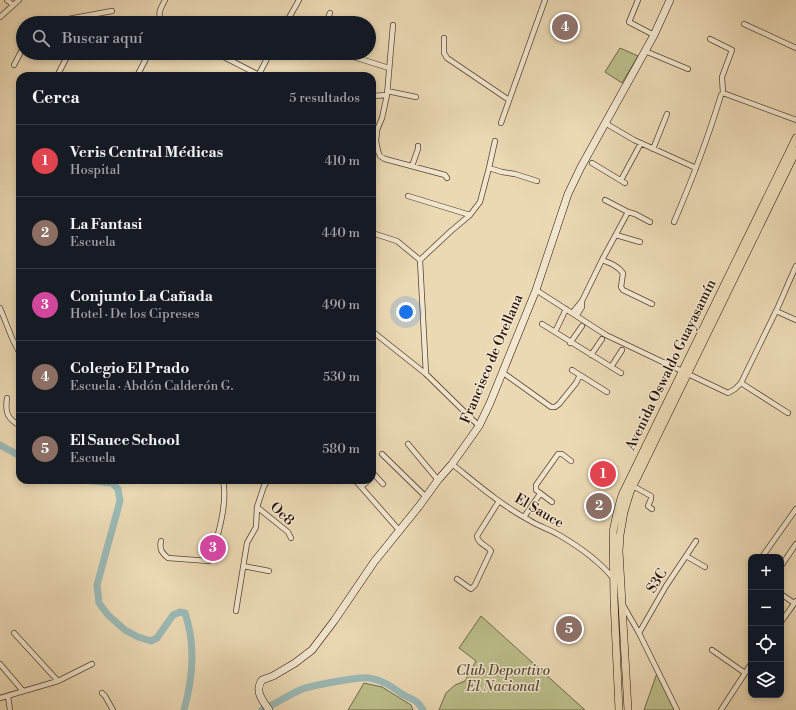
<!DOCTYPE html>
<html lang="es">
<head>
<meta charset="utf-8">
<style>
  body { margin:0; font-family:"Libre Bodoni",serif; background:#20242c; color:#f1f3f6 }
  .controls { position:absolute; right:12px; bottom:12px; display:grid; overflow:hidden; border-radius:8px; box-shadow:0 2px 6px #0003 }
  .controls button { width:36px; height:36px; display:grid; place-items:center; padding:0; border:0; border-bottom:1px solid #363941; background:#171b24; color:#f1f3f6; font:20px sans-serif }
  .you { position:absolute; left:406px; top:312px; width:14px; height:14px; margin:-10px; border:3px solid #fff; border-radius:50%; background:#1a73e8; box-shadow:0 0 0 6px #1a73e833 }
  .badge { display:grid; place-items:center; width:26px; height:26px; border-radius:50%; background:#c59692; color:#fff; font-size:13px; font-weight:700 }
  .pin { position:absolute; translate:-50% -50%; border:2px solid #fff; box-shadow:0 1px 4px #0006 }
  .list { margin:0; padding:0; list-style:none }
  h2 { display:flex; justify-content:space-between; align-items:center; height:52px; margin:0; padding:0 16px; font-size:17px }
  h2 small { font-size:13px; font-weight:400; color:#9ea1a6 }
  .list li { display:grid; grid-template-columns:26px 1fr auto; gap:12px; align-items:center; box-sizing:border-box; height:72px; padding:0 16px; border-top:1px solid #363941 }
  .list b { display:block; font-size:15px; white-space:nowrap }
  .list p { margin:0; font-size:13px; white-space:nowrap; color:#9ea1a6 }
  .list em { font-size:13px; font-style:normal; color:#9ea1a6 }
  .icon { flex:none; width:22px; height:22px; fill:none; stroke:currentColor; stroke-width:2; stroke-linecap:round; stroke-linejoin:round }
  .map { position:relative; flex:none; width:796px; height:710px; overflow:hidden }
  .search { position:absolute; background:#171b24; box-shadow:0 2px 6px #0003; left:16px; top:16px; width:360px; height:44px; display:flex; align-items:center; gap:10px; box-sizing:border-box; padding:0 14px; border-radius:22px; color:#9ea1a6; font-size:15px }
  .panel { position:absolute; background:#171b24; box-shadow:0 2px 6px #0003; left:16px; top:72px; width:360px; height:412px; border-radius:12px }
  .map>svg:first-child { display:block }
  .green { fill:#bbbe8b; stroke:#70684b }
  .lines { fill:none; stroke-linecap:round; stroke-linejoin:round }
  .river { stroke:#9bb9b5; stroke-width:7 }
  .street-casing { stroke:#574435; stroke-width:6 }
  .secondary-casing { stroke:#26120b; stroke-width:8 }
  .primary-casing { stroke:#26120b; stroke-width:8 }
  .street { stroke:#f2e6ce; stroke-width:4.5 }
  .secondary { stroke:#f2e6ce; stroke-width:7 }
  .primary { stroke:#ebd9b4; stroke-width:7 }
  .labels { text-anchor:middle; dominant-baseline:central; stroke-width:3; stroke-linejoin:round; paint-order:stroke }
  .street-label { font-size:14px; fill:#26120b; stroke:#f2e6ce }
  .park-label { font-size:14px; font-style:italic; fill:#5a4e38; stroke:#f2e6ce }
</style>
</head>
<body>
<div class="map">
<svg width="796" height="710" viewBox="0 0 796 710">
  <rect width="100%" height="100%" fill="#ebd9b4"/>
  <filter id="stains"><feTurbulence type="fractalNoise" baseFrequency=".005" numOctaves="4"/><feColorMatrix values="0 0 0 0 .2 0 0 0 0 .09 0 0 0 0 .02 0 0 0 .5 -.17"/></filter>
  <radialGradient id="worn" r=".72"><stop offset=".6" stop-color="#630" stop-opacity="0"/><stop offset="1" stop-color="#630" stop-opacity=".3"/></radialGradient>
  <!-- green -->
  <path class="green" d="M620 48 638 56 622 83 605 72Z
    M481 616 585 710H439L446 693 455 685 465 681 476 661 459 648Z
    M657 673 676 710H644Z
    M364 683 382 687 411 705 413 710H348Z"/>
  <g class="lines">
    <!-- river -->
    <path class="river" d="M0 445 20 456
      M84 480 112 483 118 489 120 501 97 585 99 603 108 615 125 630 138 637 151 641 157 638 173 615 180 612 185 613C196 645 193 678 184 710
      M262 710C275 704 287 696 300 690 308 686 362 676 369 678 382 680 391 686 402 694 413 701 416 698 423 710"/>
    <defs>
      <path id="street" d="M7 0 13 5
        M638 0 629 22 654 35
        M0 17 19 0
        M54 23 63 20 112 11
        M164 23C156 14 160 10 165 0
        M286 23 299 0
        M326 23 330 13
        M744 24 796 48
        M393 25 387 95 382 118 377 130 376 141 378 151 380 156 385 159 445 175 447 178
        M444 38V53L447 58 509 100
        M710 39 732 50 722 77 723 93
        M645 51 688 69
        M216 53 259 75
        M341 53 389 68
        M14 65 23 48
        M57 76 69 53
        M137 76 149 53
        M258 76 270 53
        M387 91 416 97
        M372 96 387 95
        M501 123 545 0
        M605 123 634 140 696 168
        M653 149 667 114
        M592 163 625 183
        M412 166 418 149V146
        M489 168 502 172 515 174 537 181
        M621 180 641 143
        M408 196 470 215
        M605 200 628 212
        M674 222C692 180 708 138 721 95L723 93 796 120
        M372 233 397 241 420 260 426 374
        M616 235 640 242
        M420 260 451 231 470 215 480 202 489 168 495 141
        M602 260C610 263 618 266 623 273L621 287 623 290 652 304
        M536 290 606 335 728 393 735 389 741 383 778 307 796 266
        M0 308 12 338 20 354
        M566 309 555 332 621 373
        M776 311 796 320
        M573 312 582 301 602 260 628 212 635 214 650 222
        M577 315 582 307V301
        M542 324 555 332
        M372 331 426 374 479 426
        M570 343 582 326
        M591 355 602 339
        M611 367 622 350
        M572 370 607 392
        M502 372 551 407H555L559 404 576 383 580 375
        M741 383 788 413
        M7 398C5 413 7 418 20 426
        M408 444 438 480
        M382 454 426 497
        M452 464C477 484 501 505 529 520 538 526 549 529 559 535 578 546 599 561 613 578
        M372 472 383 484
        M355 480 399 530
        M633 486 651 496V499L648 506 652 509
        M361 487 369 480
        M552 502 536 490V485L558 454H562L571 461
        M257 507 288 532 291 538
        M524 517 540 494
        M161 541C159 549 162 553 168 558L209 561 212 557C218 534 228 503 223 480
        M686 556 705 567
        M762 557 796 509
        M243 566 269 571
        M781 566 796 544
        M457 579 471 589 475 585 491 551C487 545 478 544 477 536L499 501
        M781 594 794 603
        M623 605 639 633 677 710
        M236 611 247 543 256 527 257 507 264 486 268 480
        M781 622 796 601
        M14 633 58 681
        M639 633 666 586 696 541
        M712 650 745 673
        M0 664 23 691
        M102 693 105 696 113 710
        M8 696 10 710
        M0 698 58 681 92 664
        M721 710 751 664"/>
      <path id="secondary" d="M269 710C263 701 254 691 262 680L273 676 295 663 312 650 334 621 374 562 420 505 438 480 452 464 479 426 490 403 536 290 568 194 581 167 654 35 670 0"/>
      <path id="primary" d="M619 710 614 600 613 532 617 513 622 495 796 138
        M628 710 619 551 620 535 624 512 630 492 796 151"/>
    </defs>
    <!-- street casing -->
    <use href="#street" class="street-casing"/>
    <!-- secondary casing -->
    <use href="#secondary" class="secondary-casing"/>
    <!-- primary casing -->
    <use href="#primary" class="primary-casing"/>
    <!-- street -->
    <use href="#street" class="street"/>
    <!-- secondary -->
    <use href="#secondary" class="secondary"/>
    <!-- primary -->
    <use href="#primary" class="primary"/>
  </g>
  <g class="labels">
    <!-- street labels -->
    <g class="street-label">
      <text transform="translate(492 359) rotate(-67)">Francisco de Orellana</text>
      <text transform="translate(671 365) rotate(-64)">Avenida Oswaldo Guayasamín</text>
      <text transform="translate(539 511) rotate(30)">El Sauce</text>
      <text transform="translate(282 514) rotate(42)">Oe8</text>
      <text transform="translate(657 581) rotate(-58)">S3C</text>
    </g>
    <!-- park labels -->
    <g class="park-label">
      <text x="503" y="671">Club Deportivo<tspan x="503" dy="16">El Nacional</tspan></text>
    </g>
  </g>
  <rect width="100%" height="100%" filter="url(#stains)"/>
  <rect width="100%" height="100%" fill="url(#worn)"/>
</svg>
<div class="controls">
<button>+</button>
<button>−</button>
<button><svg class="icon" aria-label="locate" viewBox="0 0 24 24"><circle cx="12" cy="12" r="6"/><path d="M12 2v4M12 18v4M2 12h4M18 12h4"/></svg></button>
<button><svg class="icon" aria-label="layers" viewBox="0 0 24 24"><path d="M12 4l9 5-9 5-9-5zM3 14l9 5 9-5"/></svg></button>
</div>
<div class="you"></div>
<div class="pin badge" style="left:603px;top:474px;background:#e0444e">1</div>
<div class="pin badge" style="left:599px;top:506px;background:#8d6e63">2</div>
<div class="pin badge" style="left:213px;top:548px;background:#d1479c">3</div>
<div class="pin badge" style="left:565px;top:27px;background:#8d6e63">4</div>
<div class="pin badge" style="left:569px;top:629px;background:#8d6e63">5</div>
<div class="search"><svg class="icon" aria-label="search" viewBox="0 0 24 24"><circle cx="10" cy="10" r="6"/><path d="M15 15l6 6"/></svg>Buscar aquí</div>
<section class="panel">
<h2>Cerca<small>5 resultados</small></h2>
<ul class="list">
<li><span class="badge" style="background:#e0444e">1</span><div><b>Veris Central Médicas</b><p>Hospital</p></div><em>410 m</em></li>
<li><span class="badge" style="background:#8d6e63">2</span><div><b>La Fantasi</b><p>Escuela</p></div><em>440 m</em></li>
<li><span class="badge" style="background:#d1479c">3</span><div><b>Conjunto La Cañada</b><p>Hotel · De los Cipreses</p></div><em>490 m</em></li>
<li><span class="badge" style="background:#8d6e63">4</span><div><b>Colegio El Prado</b><p>Escuela · Abdón Calderón G.</p></div><em>530 m</em></li>
<li><span class="badge" style="background:#8d6e63">5</span><div><b>El Sauce School</b><p>Escuela</p></div><em>580 m</em></li>
</ul>
</section>
</div>
</body>
</html>
